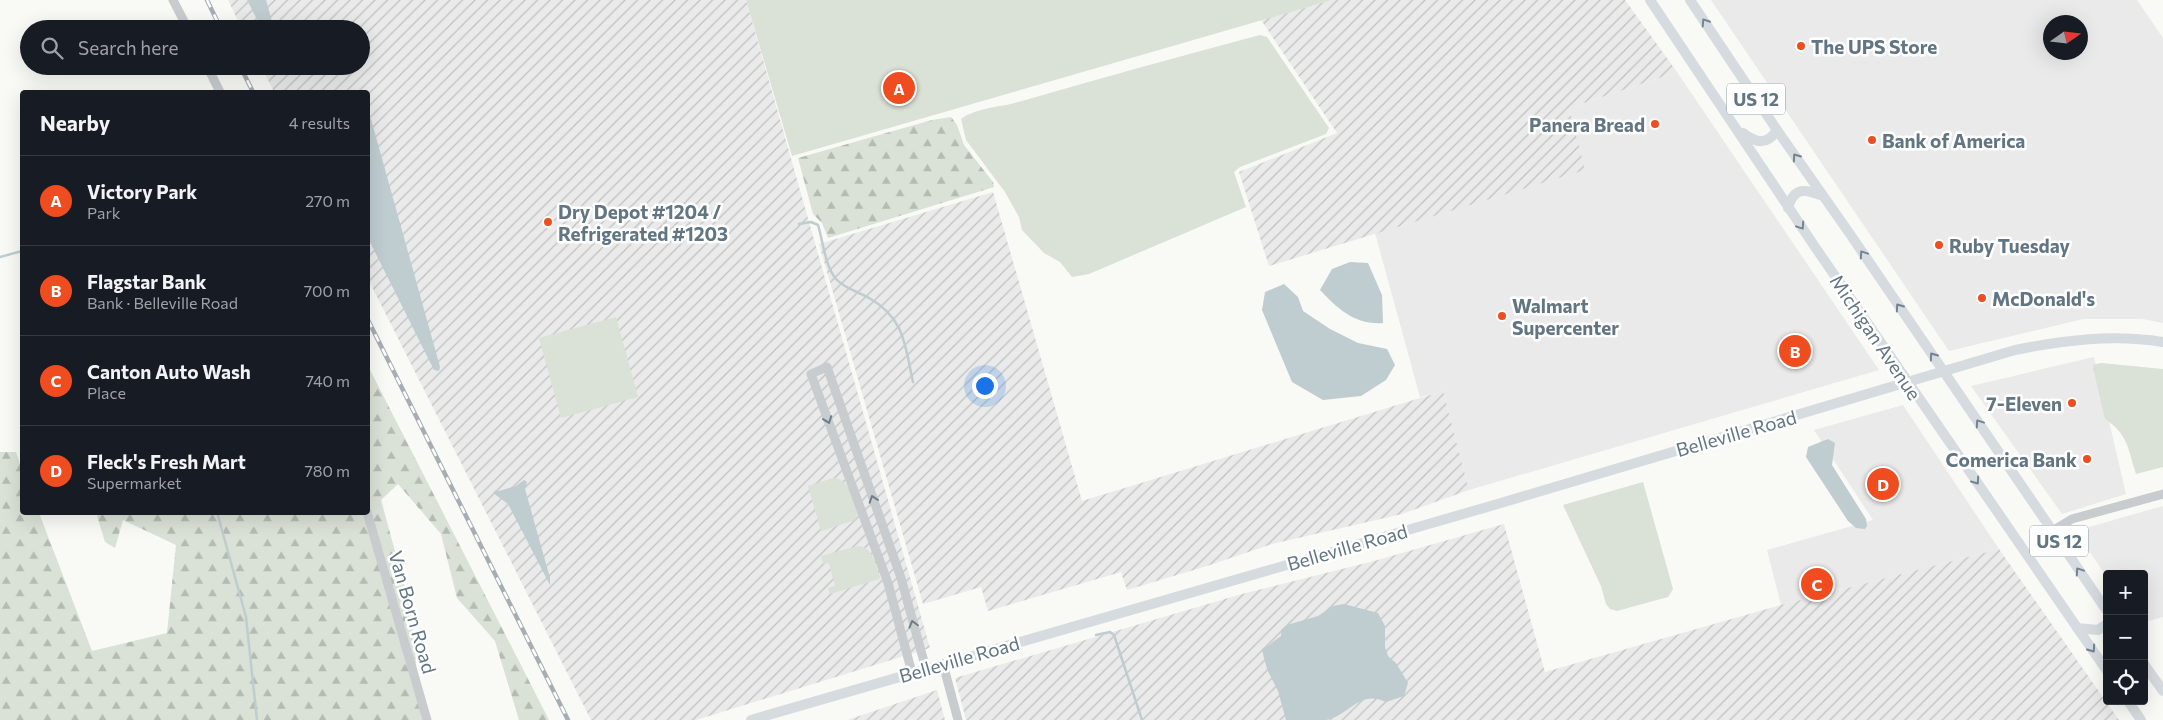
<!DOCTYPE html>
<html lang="en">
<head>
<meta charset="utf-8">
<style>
  body { margin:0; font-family:Commissioner,sans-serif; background:#20242c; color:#f1f3f6 }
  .controls { position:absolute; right:15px; bottom:15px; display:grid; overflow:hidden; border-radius:5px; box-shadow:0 5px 20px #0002 }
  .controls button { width:45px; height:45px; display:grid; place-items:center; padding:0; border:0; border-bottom:1px solid #363941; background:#171b24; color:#f1f3f6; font:25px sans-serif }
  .compass { position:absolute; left:2043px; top:15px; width:45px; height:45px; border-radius:50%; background:#171b24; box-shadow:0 5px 20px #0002; rotate:76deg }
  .you { position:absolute; left:984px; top:385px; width:18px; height:18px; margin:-12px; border:4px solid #fff; border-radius:50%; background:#1a73e8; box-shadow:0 0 0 8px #1a73e833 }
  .badge { display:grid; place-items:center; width:32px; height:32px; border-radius:50%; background:#ef4c1f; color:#fff; font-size:16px; font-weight:700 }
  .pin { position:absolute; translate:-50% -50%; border:2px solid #fff; box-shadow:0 1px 5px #0006 }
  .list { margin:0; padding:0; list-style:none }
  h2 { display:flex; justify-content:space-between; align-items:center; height:65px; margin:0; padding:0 20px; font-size:21px }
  h2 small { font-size:16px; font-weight:400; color:#9ea1a6 }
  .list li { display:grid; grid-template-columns:32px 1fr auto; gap:15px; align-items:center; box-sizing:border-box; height:90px; padding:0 20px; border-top:1px solid #363941 }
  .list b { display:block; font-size:19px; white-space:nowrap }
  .list p { margin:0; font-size:16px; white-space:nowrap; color:#9ea1a6 }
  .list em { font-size:16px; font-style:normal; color:#9ea1a6 }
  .icon { flex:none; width:28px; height:28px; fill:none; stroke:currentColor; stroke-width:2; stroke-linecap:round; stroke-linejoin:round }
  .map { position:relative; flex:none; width:2163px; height:720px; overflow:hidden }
  .search { position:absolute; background:#171b24; box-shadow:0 5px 20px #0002; left:20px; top:20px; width:350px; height:55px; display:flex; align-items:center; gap:12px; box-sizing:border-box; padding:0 18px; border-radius:28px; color:#9ea1a6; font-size:19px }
  .panel { position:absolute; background:#171b24; box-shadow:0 5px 20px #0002; left:20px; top:90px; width:350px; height:425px; border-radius:5px }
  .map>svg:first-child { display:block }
  .built { fill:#e9eae9; fill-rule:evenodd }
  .industrial { fill:url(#industrial-furrows) }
  .green { fill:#dae1d6 }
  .forest { fill:url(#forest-firs) }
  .water { fill:#bfccd0 }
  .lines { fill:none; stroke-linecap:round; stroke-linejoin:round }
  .stream { stroke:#bfccd0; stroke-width:2.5 }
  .minor { stroke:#c8cccf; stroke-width:9 }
  .major { stroke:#d6dbdf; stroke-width:10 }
  .rail-casing { stroke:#a6adb3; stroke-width:4.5 }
  .rail { stroke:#fff; stroke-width:2.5; stroke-dasharray:8; stroke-linecap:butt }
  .oneway { stroke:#738491 }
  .oneway2 { stroke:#6b7e8b }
  .poi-dot { fill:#ef4c1f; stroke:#fff; stroke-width:2 }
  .labels { text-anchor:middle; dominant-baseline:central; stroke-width:5; stroke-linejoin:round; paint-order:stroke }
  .shield { fill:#fff; stroke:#909ea8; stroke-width:1 }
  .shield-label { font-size:18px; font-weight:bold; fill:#617583 }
  .poi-label { font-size:19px; font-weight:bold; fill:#617583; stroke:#fff; text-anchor:start }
  .street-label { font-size:19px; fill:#617583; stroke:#fff }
</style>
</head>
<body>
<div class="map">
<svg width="2163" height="720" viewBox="0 0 2163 720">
  <defs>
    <pattern id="industrial-furrows" width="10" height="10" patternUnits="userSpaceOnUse" patternTransform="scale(1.25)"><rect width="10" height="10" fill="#e9eae9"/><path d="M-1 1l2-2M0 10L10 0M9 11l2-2" fill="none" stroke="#c0c2c2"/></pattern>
    <pattern id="forest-firs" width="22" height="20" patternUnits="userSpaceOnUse" patternTransform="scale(1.25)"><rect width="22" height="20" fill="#dae1d6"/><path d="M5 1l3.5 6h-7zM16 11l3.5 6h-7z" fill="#b4bbb3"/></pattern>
  </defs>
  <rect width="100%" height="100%" fill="#f9f9f6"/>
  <!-- built -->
  <path class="built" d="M1711 0H2137L2163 38V323L2143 319H2083L1949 351ZM2080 22V52H2050V22Z
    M1677 72 1879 370 1469 490 1443 391 1420 397 1375 233 1584 170 1569 108Z
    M2094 357 2126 494 2062 514 1971 386Z
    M1903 405 1999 549 1781 605 1767 550 1873 520 1814 430Z
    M2163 506V617L2144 622V574H2107V577L2075 531Z"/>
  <!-- industrial -->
  <path class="industrial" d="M228 0H746L930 648 696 720H591L368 279V92H274L261 66H361V29H242Z
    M1332 0H1625L1677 72 1569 108 1585 170 1269 266 1239 172 1337 133 1261 20Z
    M993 192 1082 501 1443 391 1469 490 1402 514 1272 544 1207 566 1127 590 1121 572 988 611 981 587 923 604 819 244Z
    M1504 524 1545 672 1781 605 1999 549 2119 720H966L955 678 1242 594 1374 561Z
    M937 690 945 720H847Z"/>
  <!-- green -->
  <path class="green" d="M746 0H1332L792 156Z
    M1260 35 1267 37 1329 128 1326 134 1240 167 1234 172 1246 207 1089 274 1072 277 1060 262 1044 253 1022 230 1019 217 1005 192 966 140 961 119C977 107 1003 107 1022 101 1101 78 1181 56 1260 35Z
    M616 317 638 397 561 418 539 338Z
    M2101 363 2163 369V467L2136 474C2128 449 2128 434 2105 419L2093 368V365Z
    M833 478C850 479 853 500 858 514L855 520 821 531 808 486Z
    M1643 482 1673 589 1668 597 1617 611 1610 609 1606 604 1601 586 1563 505Z
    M858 546C873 547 875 564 880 577L879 579 830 594 828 588 835 586 829 563 823 564 821 556Z"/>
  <!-- forest -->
  <path class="forest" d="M951 117 957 125 964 145 993 182 994 187 828 238 822 223 813 214 798 158 932 120Z
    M368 366 549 720H519L495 641 457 598 441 534 398 484 381 500 410 606 422 720H0V452H16L22 470V512L39 513 92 651 167 633 176 545 123 520 115 548 105 542 97 516 101 513 368 512Z"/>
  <!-- water -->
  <path class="water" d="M247 0H266L274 29H262Z
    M368 115 371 119 440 367 439 371 434 370 368 238Z
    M1350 262 1368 263 1382 295 1383 323C1355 325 1338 309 1320 290L1332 269Z
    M1284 284 1298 297 1303 311 1330 329 1358 343 1387 349 1395 365 1386 380 1361 396 1323 400 1292 382 1262 310 1265 292Z
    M1828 439 1835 443 1832 465 1866 519 1867 526 1865 529 1856 528 1848 521 1806 457 1808 447Z
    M524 480 527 482 525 489 550 578V585L508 504 493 493 496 490 499 491 516 486Z
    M1344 604 1378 613 1385 626V647L1388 656 1396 663 1408 683 1404 696 1386 702C1359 689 1349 716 1326 720 1313 720 1298 720 1286 720L1278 691 1267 669 1262 650 1281 636V630L1287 625 1318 616 1333 606Z"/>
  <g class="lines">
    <!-- stream -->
    <path class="stream" d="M799 224 811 222 818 225C823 241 825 266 836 279 845 289 859 292 869 298 905 318 905 346 913 382
      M0 257 22 251
      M217 512 246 617 257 720
      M1096 635 1110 632 1114 635 1142 720"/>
    <!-- minor -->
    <path class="minor" d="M173 0 188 29
      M207 66 220 92
      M367 512 427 720
      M2052 531 2072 519 2163 494
      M943 664 958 720
      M912 673 888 583 811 374 827 367 901 578 926 669"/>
    <!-- major -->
    <path class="major" d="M1650 0 1813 244 2107 671
      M1690 0 1777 130 1850 234 2107 611
      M1743 133C1756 143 1767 146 1777 130
      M1788 208C1794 186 1806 189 1823 196
      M2077 628 2098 630 2107 624
      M2144 664 2163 691
      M2128 701 2141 720
      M751 720 1501 503 2015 350C2065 340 2113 334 2163 342"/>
    <defs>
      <path id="rail" d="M207 0 221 29
        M240 66 253 92
        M368 320 568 720"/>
    </defs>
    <!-- rail casing -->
    <use href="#rail" class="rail-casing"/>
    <!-- rail -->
    <use href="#rail" class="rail"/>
  </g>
  <!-- one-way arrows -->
  <defs><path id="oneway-chevron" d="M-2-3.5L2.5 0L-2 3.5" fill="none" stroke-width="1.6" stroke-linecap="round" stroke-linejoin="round" transform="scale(1.25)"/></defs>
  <g class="oneway">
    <use href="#oneway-chevron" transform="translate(1705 22) rotate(-123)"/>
    <use href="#oneway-chevron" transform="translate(1796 157) rotate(-125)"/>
    <use href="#oneway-chevron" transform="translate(1801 226) rotate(56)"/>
    <use href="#oneway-chevron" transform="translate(1863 254) rotate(-124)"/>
    <use href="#oneway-chevron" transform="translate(1899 307) rotate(-125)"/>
    <use href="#oneway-chevron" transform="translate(1933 356) rotate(-125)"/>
    <use href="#oneway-chevron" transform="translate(1979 423) rotate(-124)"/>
    <use href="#oneway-chevron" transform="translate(1976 481) rotate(55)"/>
    <use href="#oneway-chevron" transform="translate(2079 571) rotate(-124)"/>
    <use href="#oneway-chevron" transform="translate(2092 649) rotate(55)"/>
  </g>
  <g class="oneway2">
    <use href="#oneway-chevron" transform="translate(828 420) rotate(70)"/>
    <use href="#oneway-chevron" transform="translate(873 499) rotate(-109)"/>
    <use href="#oneway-chevron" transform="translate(913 624) rotate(-105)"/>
  </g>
  <!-- markers -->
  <g class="poi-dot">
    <circle cx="1801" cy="46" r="5"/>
    <circle cx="1655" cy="124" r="5"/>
    <circle cx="1872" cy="140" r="5"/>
    <circle cx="548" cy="222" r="5"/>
    <circle cx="1939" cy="245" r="5"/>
    <circle cx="1982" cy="298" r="5"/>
    <circle cx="1502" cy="316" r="5"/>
    <circle cx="2072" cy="403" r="5"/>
    <circle cx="2087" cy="459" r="5"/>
  </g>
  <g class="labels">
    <!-- shield labels -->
    <g class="shield">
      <rect x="1727" y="83.5" width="58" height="31" rx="4"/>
      <rect x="2030" y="525.5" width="58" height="31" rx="4"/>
    </g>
    <g class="shield-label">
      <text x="1756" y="99">US 12</text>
      <text x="2059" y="541">US 12</text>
    </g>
    <!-- poi labels -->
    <g class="poi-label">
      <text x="1811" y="46">The UPS Store</text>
      <text x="1645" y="124" text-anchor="end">Panera Bread</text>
      <text x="1882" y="140">Bank of America</text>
      <text x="558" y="211">Dry Depot #1204 /<tspan x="558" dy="22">Refrigerated #1203</tspan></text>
      <text x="1949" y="245">Ruby Tuesday</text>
      <text x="1992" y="298">McDonald's</text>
      <text x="1512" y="305">Walmart<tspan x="1512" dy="22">Supercenter</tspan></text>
      <text x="2062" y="403" text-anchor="end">7-Eleven</text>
      <text x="2077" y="459" text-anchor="end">Comerica Bank</text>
    </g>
    <!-- street labels -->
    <g class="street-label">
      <text transform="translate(1876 337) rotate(56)">Michigan Avenue</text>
      <text transform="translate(1736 433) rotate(-16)">Belleville Road</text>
      <text transform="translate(1347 547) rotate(-16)">Belleville Road</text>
      <text transform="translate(413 612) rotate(74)">Van Born Road</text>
      <text transform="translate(959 659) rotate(-16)">Belleville Road</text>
    </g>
  </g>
</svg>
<div class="controls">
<button>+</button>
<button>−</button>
<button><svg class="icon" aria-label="locate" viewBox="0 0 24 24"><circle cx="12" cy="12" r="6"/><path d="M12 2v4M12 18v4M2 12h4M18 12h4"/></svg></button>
</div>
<svg class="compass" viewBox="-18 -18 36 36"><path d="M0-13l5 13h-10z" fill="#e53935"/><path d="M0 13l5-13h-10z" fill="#9ea1a6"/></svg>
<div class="you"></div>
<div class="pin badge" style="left:899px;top:88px">A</div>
<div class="pin badge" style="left:1795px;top:351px">B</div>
<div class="pin badge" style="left:1817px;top:584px">C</div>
<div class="pin badge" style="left:1883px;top:484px">D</div>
<div class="search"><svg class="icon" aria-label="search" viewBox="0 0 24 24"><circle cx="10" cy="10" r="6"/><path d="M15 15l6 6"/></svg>Search here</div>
<section class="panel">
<h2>Nearby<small>4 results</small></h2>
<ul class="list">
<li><span class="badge">A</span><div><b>Victory Park</b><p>Park</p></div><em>270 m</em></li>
<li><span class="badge">B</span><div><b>Flagstar Bank</b><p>Bank · Belleville Road</p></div><em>700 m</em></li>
<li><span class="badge">C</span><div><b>Canton Auto Wash</b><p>Place</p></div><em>740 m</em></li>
<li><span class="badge">D</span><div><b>Fleck's Fresh Mart</b><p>Supermarket</p></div><em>780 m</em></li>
</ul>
</section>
</div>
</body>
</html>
